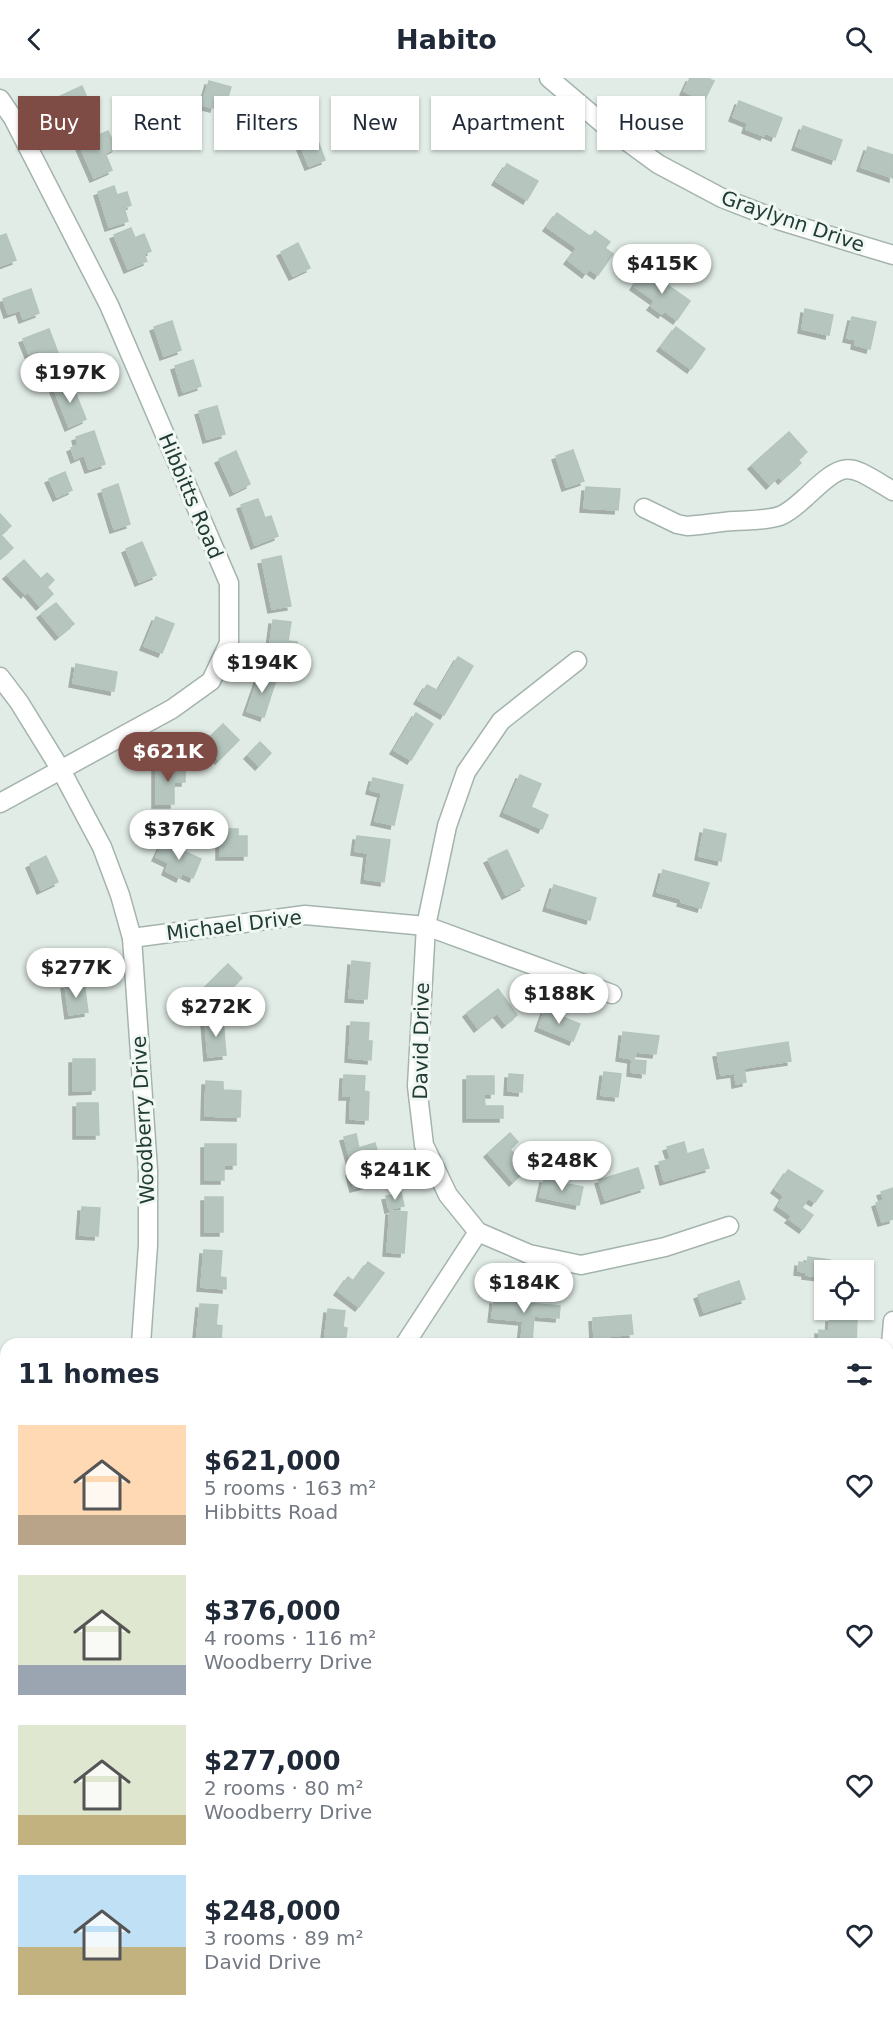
<!DOCTYPE html>
<html lang="en">
<head>
<meta charset="utf-8">
<style>
  body { margin:0; font-family:"DejaVu Sans",sans-serif; background:#f2f2f3; color:#1f2937; height:100vh; display:flex; flex-direction:column; font-size:22px; white-space:nowrap }
  * { box-sizing:border-box; margin:0 }
  p { font-size:20px; color:#747a83 }
  .icon { flex:none; width:33px; height:33px; fill:none; stroke:currentColor; stroke-width:2; stroke-linecap:round; stroke-linejoin:round }
  .map { position:relative; flex:1; overflow:hidden }
  .panel { position:absolute; left:0px; top:1260px; width:894px; height:684px; display:flex; flex-direction:column; background:#fff; border-radius:18px 18px 0 0; box-shadow:0 2px 4px #0004 }
  .panel>* { flex:none }
  .banner { position:absolute; left:18px; top:18px; width:858px; height:54px; display:flex; gap:12px }
  .buttons { position:absolute; left:814px; top:1182px; display:grid; gap:12px }
  .buttons a { display:grid; place-items:center; width:60px; height:60px; border-radius:0px; background:#fff; box-shadow:0 2px 4px #0004; font-size:30px }
  .price { position:absolute; translate:-50% -51px; padding:0 14px; border-radius:21px; background:#fff; color:#222; font-size:20px; line-height:39px; filter:drop-shadow(0 2px 3px #0008) }
  .price::after { content:''; position:absolute; left:50%; top:36px; width:18px; height:14px; margin-left:-9px; background:inherit; clip-path:polygon(0 0,100% 0,50% 100%) }
  .price.active { background:#7f4c45; color:#fff }
  ul { padding:0; list-style:none }
  li { display:flex; align-items:center; gap:18px; height:150px; padding:0 18px }
  li span { display:grid; place-items:center; flex:none; width:168px; height:120px; border-radius:0px; color:#555 }
  li>.icon { margin-inline-start:auto }
  span .icon { width:72px; height:72px; fill:#fffc; stroke-width:1 }
  li b { font-size:26px }
  h2 { display:flex; justify-content:space-between; align-items:center; height:72px; padding:0 18px; font-size:26px }
  .tag { padding:0 21px; border-radius:0px; background:#fff; box-shadow:0 2px 4px #0004; font-size:21px; line-height:54px }
  .tag.active { background:#7f4c45; color:#fff }
  header { display:flex; justify-content:space-between; align-items:center; height:78px; padding:0 18px; background:#fff; font-size:27px; font-weight:700 }
  .map>svg:first-child { display:block }
</style>
</head>
<body>
<header><svg class="icon" aria-label="back" viewBox="0 0 24 24"><path d="M15 5l-7 7 7 7"/></svg>Habito<svg class="icon" aria-label="search" viewBox="0 0 24 24"><circle cx="10" cy="10" r="6"/><path d="M15 15l6 6"/></svg></header>
<div class="map">
<svg width="893" height="1944" viewBox="0 0 893 1944">
  <defs>
    <filter id="shadow"><feDropShadow dx="-4" dy="4" stdDeviation="0" flood-color="#0004"/></filter>
  </defs>
  <rect width="100%" height="100%" fill="#e1ece6"/>
  <g fill="#b6c6bf" stroke="#b3c5bd" stroke-width="1.5" filter="url(#shadow)">
    <polygon points="690,0 707,0 714,3 704,23 684,13"/>
    <polygon points="209,3 231,9 227,22 217,19 214,30 202,27"/>
    <polygon points="82,8 96,41 70,52 56,20"/>
    <polygon points="739,23 782,40 775,59 765,55 764,58 746,51 748,45 733,39"/>
    <polygon points="803,48 842,62 835,82 796,68"/>
    <polygon points="314,52 325,82 309,88 297,59"/>
    <polygon points="108,53 116,70 105,75 112,92 94,100 79,66"/>
    <polygon points="868,69 893,77 893,100 861,89"/>
    <polygon points="507,86 538,103 527,122 496,103"/>
    <polygon points="114,108 117,117 127,114 131,127 124,130 128,143 109,149 98,114"/>
    <polygon points="557,135 591,159 595,153 610,164 605,170 613,176 598,197 589,191 586,196 568,182 577,170 547,149"/>
    <polygon points="131,150 135,160 144,156 151,173 144,176 147,183 128,191 114,157"/>
    <polygon points="6,156 16,182 0,188 0,158"/>
    <polygon points="298,165 310,190 293,198 281,174"/>
    <polygon points="645,191 690,223 677,242 664,233 662,236 651,228 655,223 634,208"/>
    <polygon points="31,211 39,235 23,241 20,232 8,236 3,221"/>
    <polygon points="805,231 833,237 829,257 802,251"/>
    <polygon points="852,239 876,244 870,271 855,267 856,262 847,260"/>
    <polygon points="172,243 181,272 164,278 154,249"/>
    <polygon points="676,249 705,271 691,291 661,269"/>
    <polygon points="49,251 63,288 47,295 38,272 29,276 23,261"/>
    <polygon points="193,282 201,308 183,314 175,288"/>
    <polygon points="71,304 86,341 69,349 54,311"/>
    <polygon points="217,328 225,356 207,361 199,333"/>
    <polygon points="94,353 105,386 89,391 84,377 75,381 71,370 78,367 76,359"/>
    <polygon points="789,354 807,374 798,382 801,385 782,402 779,398 770,407 752,387"/>
    <polygon points="573,372 584,403 566,409 556,378"/>
    <polygon points="236,373 250,406 234,414 219,381"/>
    <polygon points="65,394 72,412 57,419 49,401"/>
    <polygon points="118,406 130,446 114,451 102,412"/>
    <polygon points="586,409 620,411 618,432 584,430"/>
    <polygon points="258,421 265,440 271,438 278,458 255,467 241,427"/>
    <polygon points="0,436 11,448 1,457 13,470 0,481"/>
    <polygon points="142,464 156,497 139,504 126,471"/>
    <polygon points="281,478 291,528 272,531 262,482"/>
    <polygon points="24,482 41,501 47,495 54,502 47,509 53,516 40,528 27,513 25,516 7,497"/>
    <polygon points="56,525 74,546 59,558 41,536"/>
    <polygon points="156,539 174,546 162,575 144,568"/>
    <polygon points="273,542 291,544 288,563 297,564 294,578 272,575 273,566 270,566"/>
    <polygon points="458,579 473,588 444,637 418,622 427,607 438,613"/>
    <polygon points="76,586 117,594 114,613 73,605"/>
    <polygon points="261,593 277,599 264,639 247,633"/>
    <polygon points="416,635 433,646 411,682 394,672"/>
    <polygon points="223,646 239,662 219,682 215,678 210,684 198,671"/>
    <polygon points="260,664 271,675 259,688 248,677"/>
    <polygon points="156,689 185,689 185,704 174,704 174,726 156,726"/>
    <polygon points="520,697 541,706 531,729 548,737 542,751 504,734"/>
    <polygon points="373,700 403,707 394,747 375,743 382,715 370,712"/>
    <polygon points="228,751 238,751 238,758 247,758 247,778 220,778 220,759 228,759"/>
    <polygon points="704,751 726,756 721,783 699,778"/>
    <polygon points="357,758 390,762 384,804 365,801 368,775 355,773"/>
    <polygon points="163,764 201,781 193,800 182,795 180,800 166,793 169,785 156,779"/>
    <polygon points="507,772 524,808 506,817 488,781"/>
    <polygon points="46,778 58,804 41,812 30,786"/>
    <polygon points="663,792 709,805 701,830 681,824 682,821 657,814"/>
    <polygon points="554,807 596,820 590,842 547,829"/>
    <polygon points="352,883 370,885 367,921 349,920"/>
    <polygon points="228,886 242,900 215,927 201,913"/>
    <polygon points="84,904 88,934 69,937 65,907"/>
    <polygon points="498,911 517,937 506,946 497,935 478,950 467,935"/>
    <polygon points="545,932 580,946 573,963 539,949"/>
    <polygon points="223,941 226,977 208,979 205,943"/>
    <polygon points="351,944 369,945 368,963 372,963 371,982 349,980"/>
    <polygon points="623,954 659,958 656,976 636,974 634,982 646,983 645,996 631,994 632,981 620,979"/>
    <polygon points="788,964 791,983 744,990 746,1004 736,1006 735,995 721,997 717,975"/>
    <polygon points="73,981 95,981 95,1012 73,1013"/>
    <polygon points="604,994 621,996 618,1019 601,1017"/>
    <polygon points="509,996 523,997 522,1014 508,1013"/>
    <polygon points="344,997 365,998 364,1013 369,1014 368,1042 350,1041 351,1018 343,1018"/>
    <polygon points="467,998 494,998 494,1016 484,1016 485,1028 503,1028 503,1040 467,1040"/>
    <polygon points="206,1003 223,1004 223,1012 241,1013 240,1039 205,1038"/>
    <polygon points="77,1025 98,1025 99,1057 77,1057"/>
    <polygon points="510,1055 518,1064 510,1071 527,1091 513,1104 488,1075"/>
    <polygon points="356,1056 359,1070 375,1065 385,1102 354,1110 350,1094 362,1091 359,1082 351,1084 344,1059"/>
    <polygon points="684,1064 687,1076 703,1071 709,1090 664,1103 659,1084 671,1081 667,1069"/>
    <polygon points="205,1066 236,1066 236,1087 224,1087 224,1102 205,1102"/>
    <polygon points="638,1090 644,1110 605,1122 599,1102"/>
    <polygon points="788,1092 823,1113 815,1124 808,1120 802,1130 813,1137 803,1151 789,1141 792,1138 778,1128 784,1118 775,1111"/>
    <polygon points="544,1101 583,1109 579,1127 540,1119"/>
    <polygon points="893,1110 893,1141 882,1144 876,1125 884,1122 881,1114"/>
    <polygon points="401,1115 404,1128 389,1131 386,1118"/>
    <rect x="205" y="1119" width="18" height="35"/>
    <polygon points="82,1129 100,1130 98,1158 80,1157"/>
    <polygon points="390,1133 407,1134 404,1175 387,1174"/>
    <polygon points="204,1172 222,1173 220,1199 226,1200 226,1211 201,1209"/>
    <polygon points="808,1179 830,1182 830,1187 851,1190 851,1192 825,1192 825,1217 820,1216 822,1199 806,1197 806,1194 798,1193 799,1184 807,1185"/>
    <polygon points="368,1184 384,1195 359,1229 338,1213 348,1199 354,1203"/>
    <polygon points="739,1203 745,1221 704,1234 698,1217"/>
    <polygon points="494,1222 560,1228 559,1240 534,1238 532,1264 521,1263 523,1243 492,1240"/>
    <polygon points="200,1226 218,1227 216,1247 222,1248 221,1262 214,1261 214,1266 196,1266"/>
    <polygon points="328,1231 345,1233 343,1249 347,1250 345,1266 324,1266"/>
    <polygon points="631,1237 633,1256 594,1260 593,1240"/>
    <polygon points="830,1240 857,1241 856,1266 819,1266 819,1252 829,1253"/>
    <polygon points="891,1412 893,1412 893,1461 888,1459 888,1422"/>
    <rect x="0" y="1458" width="6" height="18"/>
    <polygon points="6,1578 6,1597 0,1598 0,1579"/>
    <polygon points="890,1735 893,1738 893,1767 888,1763 888,1737"/>
    <polygon points="1,1931 6,1931 6,1938 32,1938 32,1944 0,1943"/>
    <polygon points="477,1938 505,1938 505,1939 498,1939 498,1944 483,1944 482,1941 477,1941"/>
  </g>
  <g fill="none" stroke-linecap="round" stroke-linejoin="round">
    <g stroke="#a4b4ad" stroke-width="21">
      <g id="minor">
        <polyline points="549,0 602,45 658,86 722,120 781,143 893,177"/>
        <polyline points="0,21 13,40 109,227 229,505 229,565 211,603 172,631 0,725"/>
        <path d="M644,430L677,446L687,448C703,447 718,444 734,443C749,442 764,443 780,438C790,434 798,426 806,419C847,380 848,386 893,413"/>
        <polyline points="577,583 501,643 466,694 447,748 426,848 417,1008 424,1067 448,1117 478,1154 529,1176 581,1187 665,1169 729,1148"/>
        <polyline points="0,599 19,624 61,692 102,769 120,817 132,860 148,1092 148,1167 141,1266"/>
        <polyline points="132,860 305,837 426,848 612,916"/>
        <polyline points="405,1266 478,1154"/>
        <polyline points="888,1300 893,1243"/>
        <polyline points="888,1374 893,1375"/>
        <polyline points="0,1396 6,1394"/>
        <polyline points="888,1615 893,1620"/>
        <polyline points="0,1643 6,1643"/>
        <polyline points="565,1938 565,1944"/>
        <polyline points="92,1944 93,1938"/>
      </g>
    </g>
    <use href="#minor" stroke="#fff" stroke-width="18"/>
  </g>
  <g text-anchor="middle" stroke-width="6" stroke-linejoin="round" paint-order="stroke">
    <g font-size="20" fill="#213c34" stroke="#f1f8f4">
      <text transform="translate(793 143) rotate(19)" y="7">Graylynn Drive</text>
      <text transform="translate(191 418) rotate(67)" y="7">Hibbitts Road</text>
      <text transform="translate(234 847) rotate(-7)" y="7">Michael Drive</text>
      <text transform="translate(421 963) rotate(-89)" y="7">David Drive</text>
      <text transform="translate(143 1042) rotate(-93)" y="7">Woodberry Drive</text>
    </g>
  </g>
</svg>
<div class="buttons">
<a><svg class="icon" aria-label="locate" viewBox="0 0 24 24"><circle cx="12" cy="12" r="6"/><path d="M12 2v4M12 18v4M2 12h4M18 12h4"/></svg></a>
</div>
<b class="price" style="left:662px;top:217px">$415K</b>
<b class="price" style="left:70px;top:326px">$197K</b>
<b class="price" style="left:262px;top:616px">$194K</b>
<b class="price active" style="left:168px;top:705px">$621K</b>
<b class="price" style="left:179px;top:783px">$376K</b>
<b class="price" style="left:76px;top:921px">$277K</b>
<b class="price" style="left:559px;top:947px">$188K</b>
<b class="price" style="left:216px;top:960px">$272K</b>
<b class="price" style="left:562px;top:1114px">$248K</b>
<b class="price" style="left:395px;top:1123px">$241K</b>
<b class="price" style="left:524px;top:1236px">$184K</b>
<div class="banner">
<a class="tag active">Buy</a>
<a class="tag">Rent</a>
<a class="tag">Filters</a>
<a class="tag">New</a>
<a class="tag">Apartment</a>
<a class="tag">House</a>
</div>
<section class="panel">
<h2>11 homes<svg class="icon" aria-label="filters" viewBox="0 0 24 24"><path d="M4 7h16M4 17h16"/><circle cx="9" cy="7" r="2"/><circle cx="15" cy="17" r="2"/></svg></h2>
<ul>
<li><span style="background:linear-gradient(#ffd9b3 75%,#b9a48a 0)"><svg class="icon" aria-label="home" viewBox="0 0 24 24"><path d="M3 11l9-7 9 7M6 9v11h12V9"/></svg></span><div><b>$621,000</b><p>5 rooms · 163 m²</p><p>Hibbitts Road</p></div><svg class="icon" aria-label="heart" viewBox="0 0 24 24"><path d="M12 20l-8-8c-3-5 5-10 8-4 3-6 11-1 8 4z"/></svg></li>
<li><span style="background:linear-gradient(#dfe7d0 75%,#9aa5b1 0)"><svg class="icon" aria-label="home" viewBox="0 0 24 24"><path d="M3 11l9-7 9 7M6 9v11h12V9"/></svg></span><div><b>$376,000</b><p>4 rooms · 116 m²</p><p>Woodberry Drive</p></div><svg class="icon" aria-label="heart" viewBox="0 0 24 24"><path d="M12 20l-8-8c-3-5 5-10 8-4 3-6 11-1 8 4z"/></svg></li>
<li><span style="background:linear-gradient(#dfe7d0 75%,#c2b280 0)"><svg class="icon" aria-label="home" viewBox="0 0 24 24"><path d="M3 11l9-7 9 7M6 9v11h12V9"/></svg></span><div><b>$277,000</b><p>2 rooms · 80 m²</p><p>Woodberry Drive</p></div><svg class="icon" aria-label="heart" viewBox="0 0 24 24"><path d="M12 20l-8-8c-3-5 5-10 8-4 3-6 11-1 8 4z"/></svg></li>
<li><span style="background:linear-gradient(#bfe0f5 60%,#c2b280 0)"><svg class="icon" aria-label="home" viewBox="0 0 24 24"><path d="M3 11l9-7 9 7M6 9v11h12V9"/></svg></span><div><b>$248,000</b><p>3 rooms · 89 m²</p><p>David Drive</p></div><svg class="icon" aria-label="heart" viewBox="0 0 24 24"><path d="M12 20l-8-8c-3-5 5-10 8-4 3-6 11-1 8 4z"/></svg></li>
</ul>
</section>
</div>
</body>
</html>
